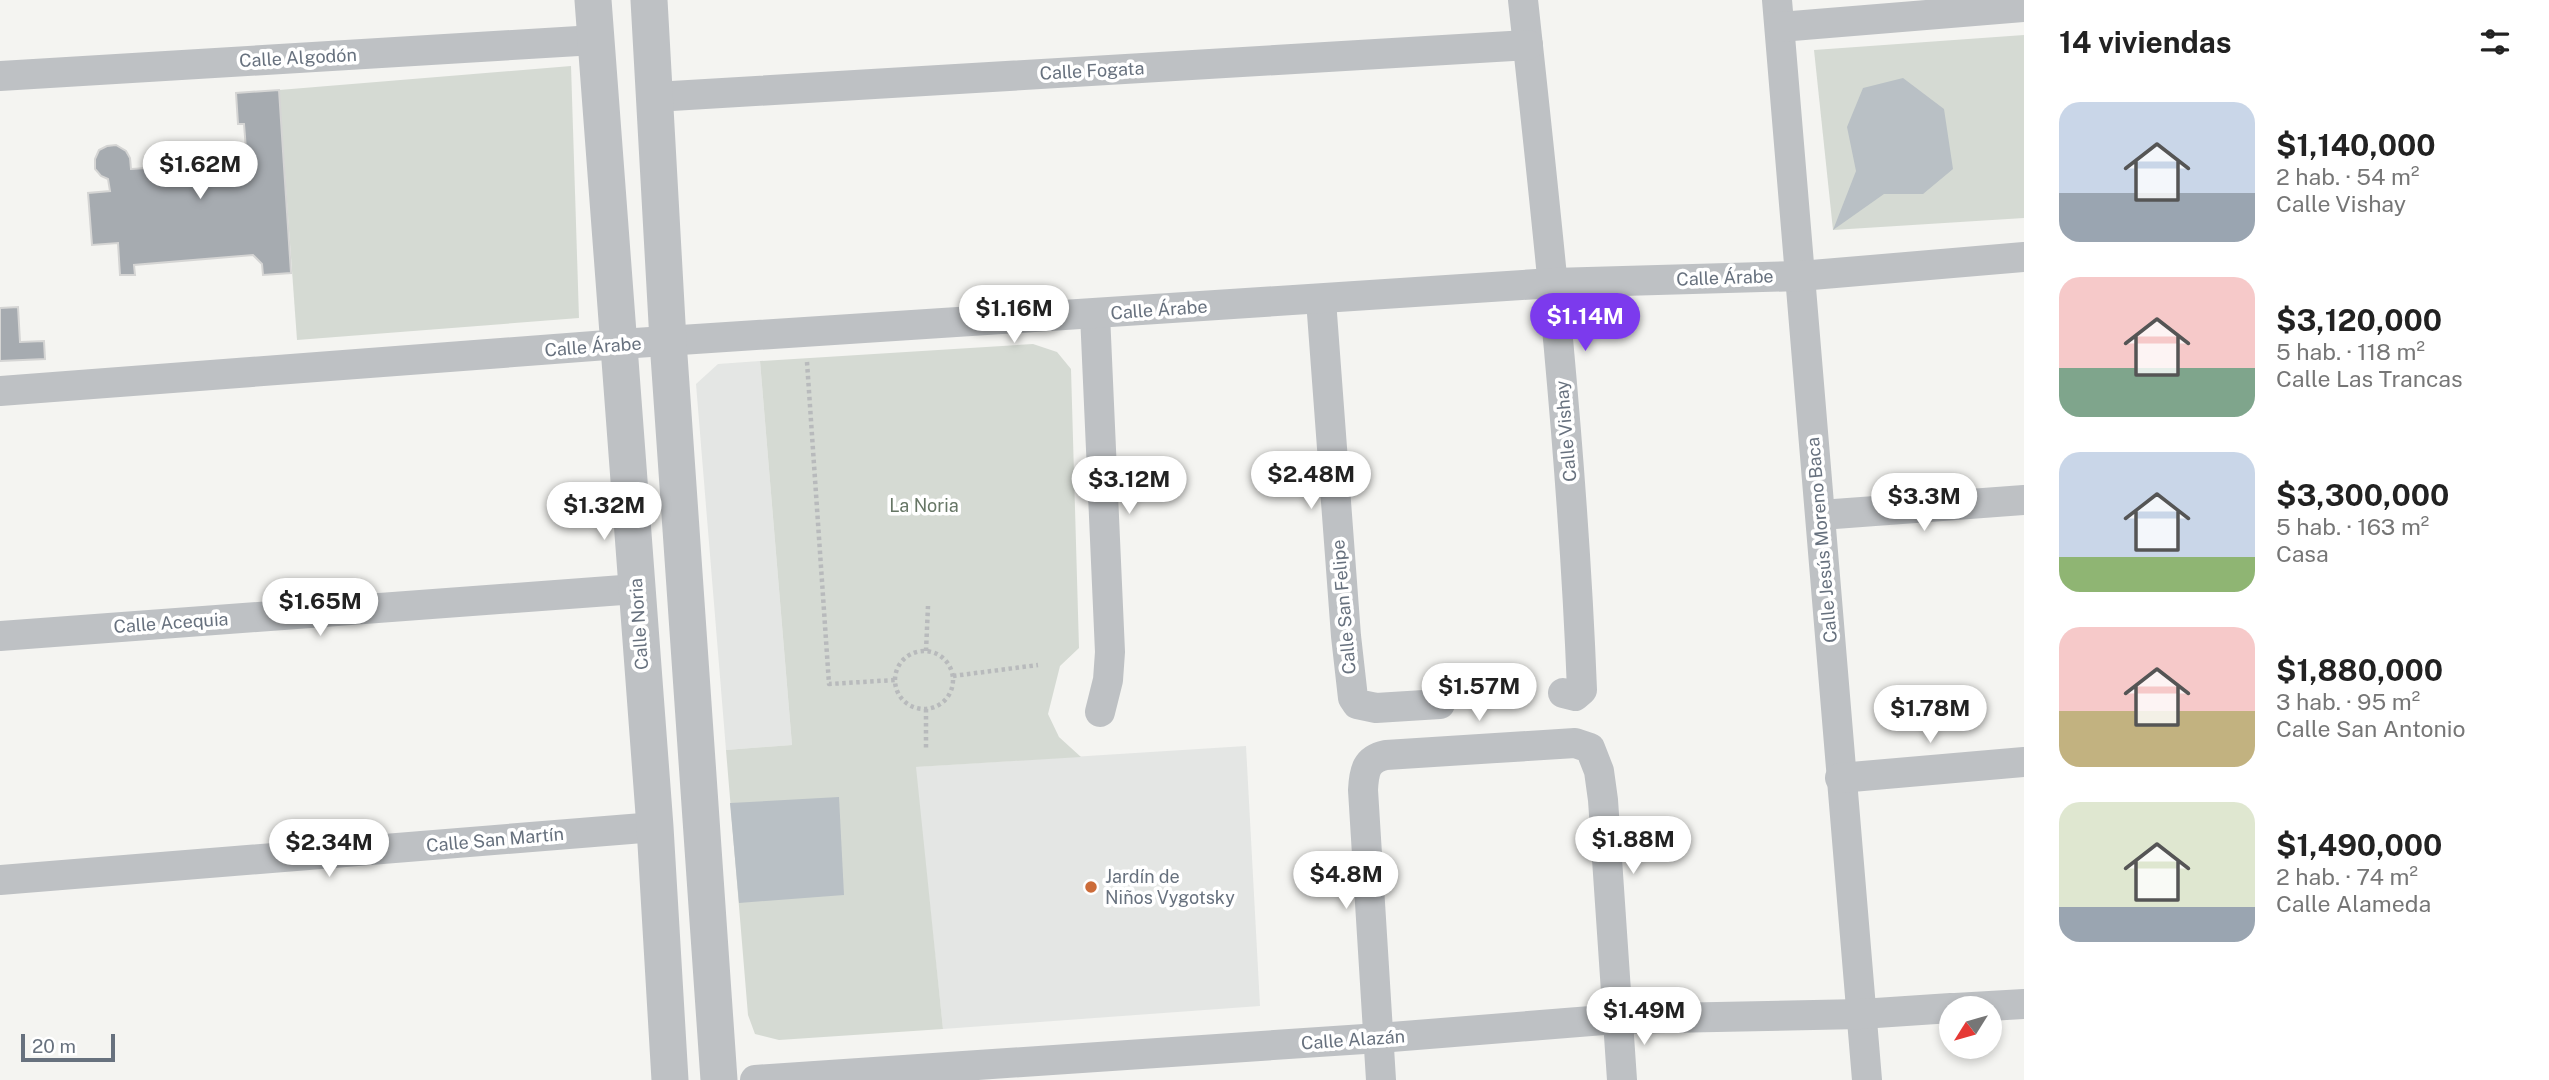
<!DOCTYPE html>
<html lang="es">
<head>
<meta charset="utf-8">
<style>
  body { margin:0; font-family:"Public Sans",sans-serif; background:#f6f6f6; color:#222; height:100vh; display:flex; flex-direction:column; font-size:26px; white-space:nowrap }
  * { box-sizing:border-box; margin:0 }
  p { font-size:23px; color:#767676 }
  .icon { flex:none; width:38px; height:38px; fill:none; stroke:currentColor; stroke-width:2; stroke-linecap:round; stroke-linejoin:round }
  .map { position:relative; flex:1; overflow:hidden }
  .side { display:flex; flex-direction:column; background:#fff; width:525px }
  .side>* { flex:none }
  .needle { width:46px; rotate:233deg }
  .controls { position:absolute; left:1939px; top:996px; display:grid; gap:14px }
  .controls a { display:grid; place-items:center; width:63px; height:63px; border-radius:50%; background:#fff; box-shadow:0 4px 10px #0003; font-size:35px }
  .scale { position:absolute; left:21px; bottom:18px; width:94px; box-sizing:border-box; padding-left:7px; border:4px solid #67717e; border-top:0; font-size:19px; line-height:24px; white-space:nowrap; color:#67717e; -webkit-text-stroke:5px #fff; paint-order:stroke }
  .price { position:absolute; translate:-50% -60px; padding:0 16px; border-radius:24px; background:#fff; color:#222; font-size:23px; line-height:46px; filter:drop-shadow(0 2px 4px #0008) }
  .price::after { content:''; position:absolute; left:50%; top:42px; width:21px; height:16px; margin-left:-10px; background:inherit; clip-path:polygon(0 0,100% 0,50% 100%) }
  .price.selected { background:#7c3aed; color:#fff }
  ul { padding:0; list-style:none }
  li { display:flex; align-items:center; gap:21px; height:175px; padding:0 35px }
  li span { display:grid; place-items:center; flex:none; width:196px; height:140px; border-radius:21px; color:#555 }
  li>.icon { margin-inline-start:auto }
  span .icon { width:84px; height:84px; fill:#fffc; stroke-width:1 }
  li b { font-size:30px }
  h2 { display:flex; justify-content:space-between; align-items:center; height:84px; padding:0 35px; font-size:30px }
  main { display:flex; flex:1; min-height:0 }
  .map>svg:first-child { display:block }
</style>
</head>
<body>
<main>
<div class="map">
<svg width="2024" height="1080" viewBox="0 0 2024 1080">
  <rect width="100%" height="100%" fill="#f4f4f1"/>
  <g fill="#e4e6e4">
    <polygon points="760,361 792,745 726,750 696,384 718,364"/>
    <polygon points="1246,746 1260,1006 943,1029 915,767"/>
  </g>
  <g fill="#d5dad3">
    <polygon points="2024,35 2024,218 1833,230 1814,50"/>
    <polygon points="571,66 579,318 297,340 279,90"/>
    <polygon points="1033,344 1057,352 1071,369 1079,648 1060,666 1048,714 1059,737 1081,757 916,767 943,1029 779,1040 755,1034 748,1015 726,750 792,745 760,361"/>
  </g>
  <g fill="#b9c0c5">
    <polygon points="1903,78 1944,109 1953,169 1923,194 1884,194 1833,230 1856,171 1847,127 1863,88"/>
    <polygon points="839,797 844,895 739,903 730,803"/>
  </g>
  <g fill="#a6abb0" stroke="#d5d5d4" stroke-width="2">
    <polygon points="279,90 291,273 263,275 262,264 253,255 134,265 135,275 120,275 118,243 92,245 88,193 110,191 108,179 101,176 95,169 95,159 99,150 107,146 116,145 126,151 130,158 131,169 247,162 244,124 238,124 236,93"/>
    <polygon points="18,307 20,342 44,341 45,359 0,361 0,308"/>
  </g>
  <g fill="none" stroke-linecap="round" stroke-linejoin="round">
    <g stroke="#b8babc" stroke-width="4.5" stroke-dasharray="3.5 3.5" stroke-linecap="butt">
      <polyline points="807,362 829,684 895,680"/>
      <circle cx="924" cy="680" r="29"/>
      <polyline points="926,651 928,606"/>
      <polyline points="953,676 1038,665"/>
      <polyline points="926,709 926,750"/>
    </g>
    <g stroke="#bec1c4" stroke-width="30">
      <path d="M1523,0C1548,230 1573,459 1582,690L1575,696L1563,693"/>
      <polyline points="1777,0 1867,1080"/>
      <polyline points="1780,27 2024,7"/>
      <polyline points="0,76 595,40"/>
      <polyline points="655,97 1528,45"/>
      <polyline points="1321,300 1346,636 1353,698 1357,704 1376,708 1440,704"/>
      <polyline points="1095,314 1110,652 1108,680 1100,712"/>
      <polyline points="0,391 620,344 1553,283 1800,276 2024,257"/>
      <polyline points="1821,515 2024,500"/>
      <polyline points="0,636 636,589"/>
      <polyline points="1840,778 2024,762"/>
      <polyline points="0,880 655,827"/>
      <polyline points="1955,1008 2024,1004"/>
      <polyline points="755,1080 1379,1038 1616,1019 1861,1014 1951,1008"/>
      <path d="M1381,1080L1363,790C1364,771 1366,759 1386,755L1575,743L1590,748L1599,771L1603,800L1622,1080"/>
    </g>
    <g stroke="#bec1c4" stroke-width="37">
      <polyline points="593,0 655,827 670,1080"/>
      <polyline points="649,0 668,341 719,1080"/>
    </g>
  </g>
  <circle fill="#cc6c39" stroke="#fff" stroke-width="2.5" cx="1091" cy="887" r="7"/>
  <g text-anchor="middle" stroke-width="7" stroke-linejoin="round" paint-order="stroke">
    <g font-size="18" fill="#67717e" stroke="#fff">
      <text transform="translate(298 58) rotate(-3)" y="6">Calle Algodón</text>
      <text transform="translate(1092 71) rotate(-3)" y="6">Calle Fogata</text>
      <text transform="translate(1725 278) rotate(-2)" y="6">Calle Árabe</text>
      <text transform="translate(1159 310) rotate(-4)" y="6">Calle Árabe</text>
      <text transform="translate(593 347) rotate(-4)" y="6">Calle Árabe</text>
      <text transform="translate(1566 431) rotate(-95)" y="6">Calle Vishay</text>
      <text transform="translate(1822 540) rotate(-95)" y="6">Calle Jesús Moreno Baca</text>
      <text transform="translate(1344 607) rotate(-95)" y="6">Calle San Felipe</text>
      <text transform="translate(171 623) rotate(-4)" y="6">Calle Acequia</text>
      <text transform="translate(639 624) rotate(-94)" y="6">Calle Noria</text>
      <text transform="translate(495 840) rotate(-5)" y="6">Calle San Martín</text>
      <text transform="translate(1353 1040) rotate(-4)" y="6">Calle Alazán</text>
    </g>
    <g font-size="18" fill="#667665" stroke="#fff">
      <text x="924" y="512">La Noria</text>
    </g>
    <g font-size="18" fill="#67717e" stroke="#fff" text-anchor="start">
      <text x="1105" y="883">Jardín de<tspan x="1105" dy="21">Niños Vygotsky</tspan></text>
    </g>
  </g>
</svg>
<div class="controls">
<a><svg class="needle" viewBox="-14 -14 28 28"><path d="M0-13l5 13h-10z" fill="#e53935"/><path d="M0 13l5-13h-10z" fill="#767676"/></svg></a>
</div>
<div class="scale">20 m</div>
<b class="price" style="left:200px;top:201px">$1.62M</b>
<b class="price" style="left:1014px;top:345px">$1.16M</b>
<b class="price selected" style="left:1585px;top:353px">$1.14M</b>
<b class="price" style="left:1311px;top:511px">$2.48M</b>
<b class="price" style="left:1129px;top:516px">$3.12M</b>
<b class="price" style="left:1924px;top:533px">$3.3M</b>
<b class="price" style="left:604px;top:542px">$1.32M</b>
<b class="price" style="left:320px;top:638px">$1.65M</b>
<b class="price" style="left:1479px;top:723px">$1.57M</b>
<b class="price" style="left:1930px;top:745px">$1.78M</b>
<b class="price" style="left:1633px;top:876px">$1.88M</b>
<b class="price" style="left:329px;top:879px">$2.34M</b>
<b class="price" style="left:1346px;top:911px">$4.8M</b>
<b class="price" style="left:1644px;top:1047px">$1.49M</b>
</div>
<section class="side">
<h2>14 viviendas<svg class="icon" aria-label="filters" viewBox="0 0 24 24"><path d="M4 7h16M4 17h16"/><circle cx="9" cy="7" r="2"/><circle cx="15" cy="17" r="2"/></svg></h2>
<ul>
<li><span style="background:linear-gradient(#c9d6e8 65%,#9aa5b1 0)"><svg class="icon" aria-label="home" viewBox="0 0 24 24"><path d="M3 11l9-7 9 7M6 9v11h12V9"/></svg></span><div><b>$1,140,000</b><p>2 hab. · 54 m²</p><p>Calle Vishay</p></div></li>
<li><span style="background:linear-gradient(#f6c9c9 65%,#7fa58c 0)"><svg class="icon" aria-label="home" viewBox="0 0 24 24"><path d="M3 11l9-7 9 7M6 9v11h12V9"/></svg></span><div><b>$3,120,000</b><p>5 hab. · 118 m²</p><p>Calle Las Trancas</p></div></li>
<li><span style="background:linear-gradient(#c9d6e8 75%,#8fb573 0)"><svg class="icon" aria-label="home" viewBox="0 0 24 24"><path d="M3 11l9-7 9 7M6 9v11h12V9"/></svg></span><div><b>$3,300,000</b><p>5 hab. · 163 m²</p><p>Casa</p></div></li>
<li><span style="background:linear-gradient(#f6c9c9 60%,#c2b280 0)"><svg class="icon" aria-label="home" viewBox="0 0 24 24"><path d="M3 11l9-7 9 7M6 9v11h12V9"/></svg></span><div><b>$1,880,000</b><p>3 hab. · 95 m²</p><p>Calle San Antonio</p></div></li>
<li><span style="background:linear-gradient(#dfe7d0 75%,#9aa5b1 0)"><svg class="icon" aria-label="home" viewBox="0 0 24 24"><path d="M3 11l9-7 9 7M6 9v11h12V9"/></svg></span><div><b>$1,490,000</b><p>2 hab. · 74 m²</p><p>Calle Alameda</p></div></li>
</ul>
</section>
</main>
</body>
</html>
